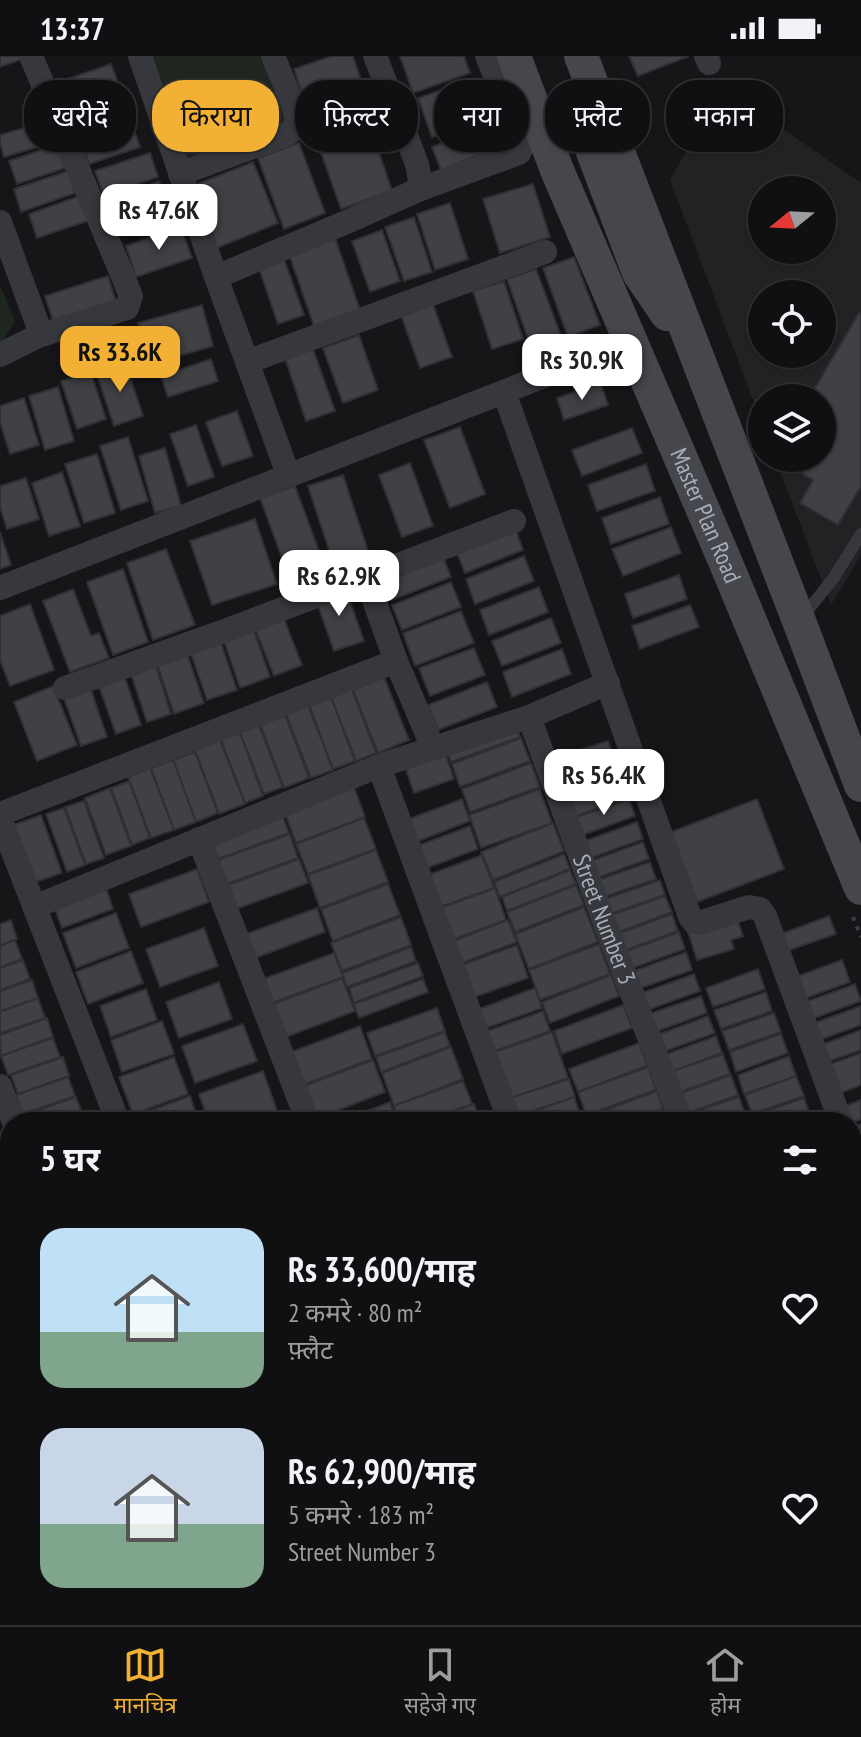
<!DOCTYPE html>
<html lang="hi">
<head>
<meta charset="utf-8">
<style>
  body { margin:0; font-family:"PT Sans Narrow","Noto Sans Devanagari",sans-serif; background:#1e1e20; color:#f1f3f6; height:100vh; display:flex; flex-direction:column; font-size:30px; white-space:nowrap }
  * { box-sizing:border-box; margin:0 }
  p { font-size:26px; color:#9c9d9f }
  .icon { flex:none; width:44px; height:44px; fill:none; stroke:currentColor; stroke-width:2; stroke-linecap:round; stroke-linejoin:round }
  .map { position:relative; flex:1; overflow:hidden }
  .drawer { position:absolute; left:0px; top:1056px; width:862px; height:514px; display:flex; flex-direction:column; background:#101012; border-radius:32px 32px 0 0; box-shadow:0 2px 6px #0004,0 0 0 2px #303032 }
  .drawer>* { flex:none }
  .hud { position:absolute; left:24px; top:24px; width:814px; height:72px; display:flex; gap:16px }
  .needle { width:52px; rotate:252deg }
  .tools { position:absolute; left:748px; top:120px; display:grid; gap:16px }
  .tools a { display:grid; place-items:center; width:88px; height:88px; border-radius:50%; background:#101012; box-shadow:0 2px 6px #0004,0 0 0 2px #303032; font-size:40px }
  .price { position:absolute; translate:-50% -68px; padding:0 18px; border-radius:16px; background:#fff; color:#222; font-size:26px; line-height:52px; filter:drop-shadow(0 2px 4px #0008) }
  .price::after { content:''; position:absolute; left:50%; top:48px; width:24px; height:18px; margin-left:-12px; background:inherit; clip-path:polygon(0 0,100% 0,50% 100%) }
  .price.selected { background:#f2b134; color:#111 }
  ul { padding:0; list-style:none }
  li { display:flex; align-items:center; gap:24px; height:200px; padding:0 40px }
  li span { display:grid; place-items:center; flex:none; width:224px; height:160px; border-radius:24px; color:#555 }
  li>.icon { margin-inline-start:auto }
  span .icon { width:96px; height:96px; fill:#fffc; stroke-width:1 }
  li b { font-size:34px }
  h2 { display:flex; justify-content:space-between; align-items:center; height:96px; padding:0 40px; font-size:34px }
  .pill { padding:0 28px; border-radius:32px; background:#101012; box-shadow:0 2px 6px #0004,0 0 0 2px #303032; font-size:28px; line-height:72px }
  .pill.selected { background:#f2b134; color:#111 }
  .status { display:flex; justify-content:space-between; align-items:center; height:56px; padding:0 40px; background:#101012; direction:ltr }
  .status svg { height:22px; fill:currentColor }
  .dock { display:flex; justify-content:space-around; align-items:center; height:112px; border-top:2px solid #303032; background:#101012; font-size:22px; color:#9c9d9f }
  .dock a { display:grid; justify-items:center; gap:4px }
  .dock .selected { color:#f2b134 }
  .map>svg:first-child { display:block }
</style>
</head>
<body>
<div class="status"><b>13:37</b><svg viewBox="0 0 49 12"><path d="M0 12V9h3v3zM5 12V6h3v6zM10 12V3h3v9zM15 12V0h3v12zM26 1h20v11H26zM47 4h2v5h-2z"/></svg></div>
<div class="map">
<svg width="861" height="1569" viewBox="0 0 861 1569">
  <rect width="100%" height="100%" fill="#161618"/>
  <path fill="#222225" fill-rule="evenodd" d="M722,30L861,127V499L831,549L775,402H822V342H762V368L670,124ZM762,134H822V194H762ZM762,238H822V298H762Z"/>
  <g fill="#1e261f">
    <polygon points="146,0 266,0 292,68 184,110"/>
    <polygon points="0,229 15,265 3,285 0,286"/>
    <polygon points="852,1443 861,1458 861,1560 859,1559 852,1569 624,1569 642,1560 852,1560"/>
  </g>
  <g fill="#404145" stroke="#303034" stroke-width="2">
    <polygon points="0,0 24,0 25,2 0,11"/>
    <polygon points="332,0 353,0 366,39 309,58 294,13"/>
    <polygon points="400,0 464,0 470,17 413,37"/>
    <polygon points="629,0 689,0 638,20"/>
    <polygon points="111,8 119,29 69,47 62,25"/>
    <polygon points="471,24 485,64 432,81 418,42"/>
    <polygon points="125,47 140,91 89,108 74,63"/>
    <polygon points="45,66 51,87 4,101 0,87 0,79"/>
    <polygon points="369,67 392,135 341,153 317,85"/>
    <polygon points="487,70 496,92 441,114 432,91"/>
    <polygon points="299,87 325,157 284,173 258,102"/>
    <polygon points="57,89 65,112 17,128 9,105"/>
    <polygon points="150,97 158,121 104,140 95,115"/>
    <polygon points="253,106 278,167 217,192 192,130"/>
    <polygon points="68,115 75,137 21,156 14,133"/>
    <polygon points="159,125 169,152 112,173 102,146"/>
    <polygon points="533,128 550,181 500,197 483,143"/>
    <polygon points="82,139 90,164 37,182 29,158"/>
    <polygon points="450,147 468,203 435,214 417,158"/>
    <polygon points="414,161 432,216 404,225 385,171"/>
    <polygon points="181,171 192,202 136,221 126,190"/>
    <polygon points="382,174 400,225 370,236 352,185"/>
    <polygon points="334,179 360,254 314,270 288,195"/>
    <polygon points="574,201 600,269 568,281 543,212"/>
    <polygon points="284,203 304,259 278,268 259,212"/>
    <polygon points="536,213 561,280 531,291 507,223"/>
    <polygon points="108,220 117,249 54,268 45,240"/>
    <polygon points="504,225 523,283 492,293 473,235"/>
    <polygon points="430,240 452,301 420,312 398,251"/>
    <polygon points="202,249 213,290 150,308 138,267"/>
    <polygon points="859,257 861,258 861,430 838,469 800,447 813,424 790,411 796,402 822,402 822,342 809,342"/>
    <polygon points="359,279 378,334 343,347 323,292"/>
    <polygon points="313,293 335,355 306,365 285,302"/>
    <polygon points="211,303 218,325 168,341 161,320"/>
    <polygon points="125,306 143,360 114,370 96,316"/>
    <polygon points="91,316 106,363 77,373 61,325"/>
    <polygon points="601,327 608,349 564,364 557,342"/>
    <polygon points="58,331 74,385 45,394 29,340"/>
    <polygon points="24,342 39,389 10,398 0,366 0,350"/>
    <polygon points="237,355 253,400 222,410 206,366"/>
    <polygon points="196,369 214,421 188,430 170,378"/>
    <polygon points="460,371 485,438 450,452 424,384"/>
    <polygon points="632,372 642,397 582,420 572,394"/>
    <polygon points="128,381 148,445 121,454 100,390"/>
    <polygon points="165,392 181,450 155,457 139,400"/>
    <polygon points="97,398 115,457 84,467 65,408"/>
    <polygon points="410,407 433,470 402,481 379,419"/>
    <polygon points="646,408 655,435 597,455 588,429"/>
    <polygon points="62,416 80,470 49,480 32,427"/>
    <polygon points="343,419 369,498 334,509 308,430"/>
    <polygon points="26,422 39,463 7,473 0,451 0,430"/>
    <polygon points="295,430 320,498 285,510 260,442"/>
    <polygon points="660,441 669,468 611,488 602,462"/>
    <polygon points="255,463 277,528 212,549 190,485"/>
    <polygon points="514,469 523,494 465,517 455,492"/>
    <polygon points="671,471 681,497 623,520 612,493"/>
    <polygon points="0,476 11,509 0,513"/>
    <polygon points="166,493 195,569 153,584 127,507"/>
    <polygon points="441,496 451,521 392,544 382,519"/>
    <polygon points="524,500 534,525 475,548 466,523"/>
    <polygon points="123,513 148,586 113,599 87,526"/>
    <polygon points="679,519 687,543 633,562 625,538"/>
    <polygon points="451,526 461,551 402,574 392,549"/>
    <polygon points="344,528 364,585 334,595 314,538"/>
    <polygon points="539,531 548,556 489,579 480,554"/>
    <polygon points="73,533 91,580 99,577 109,602 70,616 43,545"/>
    <polygon points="30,548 54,614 10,630 0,604 0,560"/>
    <polygon points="690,549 699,571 640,593 632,570"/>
    <polygon points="281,555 302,609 274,620 253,567"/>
    <polygon points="461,555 474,587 415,610 403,577"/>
    <polygon points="551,562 561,587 502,610 492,585"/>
    <polygon points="251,566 270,621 240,632 221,576"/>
    <polygon points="218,578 237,634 207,644 188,589"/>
    <polygon points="185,592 204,647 174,658 155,602"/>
    <polygon points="474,592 485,619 430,640 419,612"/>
    <polygon points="562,593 571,618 512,641 503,616"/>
    <polygon points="154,604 171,658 147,666 129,612"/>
    <polygon points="123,616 141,669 116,678 97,625"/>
    <polygon points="384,621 409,684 378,697 353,634"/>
    <polygon points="487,626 497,651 438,674 428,649"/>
    <polygon points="89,628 107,681 81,690 62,637"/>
    <polygon points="53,630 77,689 37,705 14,646"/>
    <polygon points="352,633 376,697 356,705 331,641"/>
    <polygon points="331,641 355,705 333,713 309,649"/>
    <polygon points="308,649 333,714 311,722 286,658"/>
    <polygon points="512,658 520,681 451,706 442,683"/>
    <polygon points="285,659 309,722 284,732 260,668"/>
    <polygon points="259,669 283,731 264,738 240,676"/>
    <polygon points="240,677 263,740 245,747 221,684"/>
    <polygon points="521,682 530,705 460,731 452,708"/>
    <polygon points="220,684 245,748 219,758 195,694"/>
    <polygon points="608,685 616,709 562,729 552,703"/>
    <polygon points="443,691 454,723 414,737 403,705"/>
    <polygon points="195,696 218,757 196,766 173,704"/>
    <polygon points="173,704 196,766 174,774 151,712"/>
    <polygon points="531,707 540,731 470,756 462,733"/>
    <polygon points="618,711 623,724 567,743 563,731"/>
    <polygon points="150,712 174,774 151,782 128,721"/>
    <polygon points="622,724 629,741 573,761 567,744"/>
    <polygon points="129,725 150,782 132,789 111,732"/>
    <polygon points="353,728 365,761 296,787 284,754"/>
    <polygon points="110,732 131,790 106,799 85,742"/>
    <polygon points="540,733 552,767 481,792 469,759"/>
    <polygon points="462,743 470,765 406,790 398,767"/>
    <polygon points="629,743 635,760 580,780 574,762"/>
    <polygon points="757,743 784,813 697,846 671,776"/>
    <polygon points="84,745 104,802 86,808 65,751"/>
    <polygon points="64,752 85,809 67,816 46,758"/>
    <polygon points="280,753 289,777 218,803 209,779"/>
    <polygon points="41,759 62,817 33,827 13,769"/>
    <polygon points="364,762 376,793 308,818 296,788"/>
    <polygon points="637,766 643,783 588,803 582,786"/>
    <polygon points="553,767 564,795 493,824 481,796"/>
    <polygon points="470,770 478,793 414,817 406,794"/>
    <polygon points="290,778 298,802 227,828 218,804"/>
    <polygon points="643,786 649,803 594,823 588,806"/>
    <polygon points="376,794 388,826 320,852 308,819"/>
    <polygon points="564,798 570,813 500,841 494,826"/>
    <polygon points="482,799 494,832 429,855 417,823"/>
    <polygon points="299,803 308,827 236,853 228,829"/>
    <polygon points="650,806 656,823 601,842 595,825"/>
    <polygon points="197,813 209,846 141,871 129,838"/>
    <polygon points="570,814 576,828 507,855 502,841"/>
    <polygon points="102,820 113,853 62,872 50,839"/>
    <polygon points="660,824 665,839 610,858 605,843"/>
    <polygon points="388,828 400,859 333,885 321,853"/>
    <polygon points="576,829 584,849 515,876 507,856"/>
    <polygon points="495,832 506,864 441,888 429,856"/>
    <polygon points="665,840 672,856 617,877 611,859"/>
    <polygon points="584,851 598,886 529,913 515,878"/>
    <polygon points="317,852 325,876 255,902 246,878"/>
    <polygon points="116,857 129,892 76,912 63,877"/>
    <polygon points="735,857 743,880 731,884 734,893 697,904 687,873"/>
    <polygon points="672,858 678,875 623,895 617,878"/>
    <polygon points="829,860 836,878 781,897 775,880"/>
    <polygon points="401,861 411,889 342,915 331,887"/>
    <polygon points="11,864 17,883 0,889 0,868"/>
    <polygon points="508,864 517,886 454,910 445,888"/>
    <polygon points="204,872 218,910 160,931 146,893"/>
    <polygon points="679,876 685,893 630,913 624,896"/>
    <polygon points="15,884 22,903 0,911 0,890"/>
    <polygon points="599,888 610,918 540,944 529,914"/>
    <polygon points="517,889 528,922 463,945 451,913"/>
    <polygon points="411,891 416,905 347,931 342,917"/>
    <polygon points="131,895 143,927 88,948 76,916"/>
    <polygon points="686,896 692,914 638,933 631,916"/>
    <polygon points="334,897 343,921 272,947 263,923"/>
    <polygon points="23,904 30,923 0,934 0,912"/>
    <polygon points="842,904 850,926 798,945 790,923"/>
    <polygon points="418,907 423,920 354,947 349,932"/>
    <polygon points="758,913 765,933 713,951 706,932"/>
    <polygon points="694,918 700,935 645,955 639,938"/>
    <polygon points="611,919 619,940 550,967 542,946"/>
    <polygon points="342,922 355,955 286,981 273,948"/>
    <polygon points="423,923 428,936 359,962 354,948"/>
    <polygon points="32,924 38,942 0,955 0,935"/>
    <polygon points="219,926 232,963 179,982 166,946"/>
    <polygon points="855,928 861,945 806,965 800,948"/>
    <polygon points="535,932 542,952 478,975 471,956"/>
    <polygon points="146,933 157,964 111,981 100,950"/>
    <polygon points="766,936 772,955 721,973 714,954"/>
    <polygon points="701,940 707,957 652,977 646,959"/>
    <polygon points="38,942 45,962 0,977 0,956"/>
    <polygon points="623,949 632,972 562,998 554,975"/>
    <polygon points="861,950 861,969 814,986 808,969"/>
    <polygon points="437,952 445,975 375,1000 367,977"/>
    <polygon points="543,955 550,975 487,998 479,978"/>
    <polygon points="774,957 781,976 729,994 722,975"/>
    <polygon points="708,960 715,977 660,997 654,980"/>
    <polygon points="47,962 53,981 1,1000 0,979"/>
    <polygon points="162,965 174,998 122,1016 111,984"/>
    <polygon points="243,968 257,1005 195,1027 182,990"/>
    <polygon points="360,970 372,1003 303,1029 291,996"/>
    <polygon points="861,974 861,994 821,1008 815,991"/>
    <polygon points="445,976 450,990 381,1016 376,1001"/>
    <polygon points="552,976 568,1022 505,1044 489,998"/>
    <polygon points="781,978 788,997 736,1016 730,996"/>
    <polygon points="716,980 722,997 667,1017 661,1000"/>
    <polygon points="53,982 60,1001 8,1019 1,1000"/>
    <polygon points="639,987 647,1010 578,1036 569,1013"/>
    <polygon points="451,991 463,1023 394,1050 382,1017"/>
    <polygon points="861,997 861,1029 833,1040 822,1011"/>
    <polygon points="723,998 730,1018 680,1036 673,1015"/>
    <polygon points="789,1000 796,1020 744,1038 738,1019"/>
    <polygon points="63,1001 69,1020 18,1038 11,1019"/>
    <polygon points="174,1001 188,1038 133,1058 119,1021"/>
    <polygon points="373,1004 385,1036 316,1063 304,1030"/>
    <polygon points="648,1011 656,1034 586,1059 578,1036"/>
    <polygon points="263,1015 281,1066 209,1066 199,1038"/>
    <polygon points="731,1019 738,1039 688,1057 681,1037"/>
    <polygon points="796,1020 804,1040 752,1058 745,1039"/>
    <polygon points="68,1021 75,1040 23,1058 16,1039"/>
    <polygon points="569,1023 575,1041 511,1062 505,1044"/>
    <polygon points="463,1025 472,1048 422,1066 399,1066 394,1050"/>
    <polygon points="657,1035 663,1053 627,1066 589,1066 587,1061"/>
    <polygon points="190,1040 199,1066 141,1066 138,1059"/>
    <polygon points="76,1041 83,1060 66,1066 27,1066 24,1059"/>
    <polygon points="574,1041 583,1066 516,1066 515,1062"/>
    <polygon points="739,1041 746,1061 731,1066 691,1066 688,1058"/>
    <polygon points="804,1042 811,1061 797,1066 754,1066 752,1060"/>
    <polygon points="861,1044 861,1063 852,1067 840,1052"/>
    <polygon points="390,1046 397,1066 339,1066"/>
    <polygon points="474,1048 481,1066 424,1066"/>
    <polygon points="665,1054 669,1066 632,1066"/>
    <polygon points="861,1068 861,1088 856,1089 852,1079 852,1072"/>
    <polygon points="0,1111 10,1139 10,1151 0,1154"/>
    <polygon points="10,1224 10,1258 0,1262 0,1228"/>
    <polygon points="861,1292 861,1354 852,1329 852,1295"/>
    <polygon points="10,1306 10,1349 0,1321 0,1309"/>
    <polygon points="251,1560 285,1560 288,1569 254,1569"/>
    <polygon points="475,1560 479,1560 482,1569 450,1569"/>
    <polygon points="543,1560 630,1560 605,1569 546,1569"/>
  </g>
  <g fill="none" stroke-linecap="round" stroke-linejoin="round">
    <g stroke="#3d3f44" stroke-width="4" stroke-dasharray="4 6" stroke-linecap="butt">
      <polyline points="853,861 861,881"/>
      <polyline points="859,1467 861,1466"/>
      <polyline points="637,1569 645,1564 646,1560"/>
      <polyline points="847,1569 855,1558 861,1555"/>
    </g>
    <polyline stroke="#37383d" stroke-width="12" points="803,560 833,523 861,478"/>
    <g stroke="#37383d" stroke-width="24">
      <polyline points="31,0 131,240 127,252 38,280"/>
      <polyline points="140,0 216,221"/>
      <polyline points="706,0 709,7"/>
      <path d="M180,118L285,79C289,77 293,75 295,70C300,59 278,13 273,0"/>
      <polyline points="418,134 519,97 523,89 487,0"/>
      <polyline points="0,166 40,275 38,280 0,299"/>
      <polyline points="247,306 545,196"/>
      <polyline points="504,336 690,861 694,866 699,867 749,851 760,853 765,860 841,1066"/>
      <polyline points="288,418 216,221 349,165 418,134 420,124 417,108 375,0"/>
      <polyline points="366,522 396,605 433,692"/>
      <polyline points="0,532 580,306"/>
      <polyline points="65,632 227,574 514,465"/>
      <path id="s1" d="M529,661L607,873L682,1066"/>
      <polyline points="379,710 510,1066"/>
      <polyline points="0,758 396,605"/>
      <polyline points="0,762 118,1066"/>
      <polyline points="199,783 308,1066"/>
      <polyline points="34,851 379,710 529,661 608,627"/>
      <polyline points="0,1030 14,1066"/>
      <polyline points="852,1096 861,1121"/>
      <polyline points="0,1190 10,1186"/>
      <polyline points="852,1288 861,1284"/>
      <polyline points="0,1400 10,1426"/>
      <polyline points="852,1415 861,1439"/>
      <polyline points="0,1546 10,1543"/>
      <polyline points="61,1560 64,1569"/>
      <polyline points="202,1560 206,1569"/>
      <polyline points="307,1560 310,1569"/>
      <polyline points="499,1560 502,1569"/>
      <polyline points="148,1569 173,1560"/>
    </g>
    <g stroke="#45474d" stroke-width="34">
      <path id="s2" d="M514,0L557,114L725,505L861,832"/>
      <polyline points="581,0 799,565 861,729"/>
      <polyline points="593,96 639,217 667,258"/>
    </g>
  </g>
  <g text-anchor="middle" stroke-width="6" stroke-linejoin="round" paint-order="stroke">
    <g font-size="24" fill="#a8adb8" stroke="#111113">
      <text dy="8" stroke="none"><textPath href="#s2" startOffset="498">Master Plan Road</textPath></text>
      <text dy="8" stroke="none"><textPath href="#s1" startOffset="216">Street Number 3</textPath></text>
    </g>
  </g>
</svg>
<div class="tools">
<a><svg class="needle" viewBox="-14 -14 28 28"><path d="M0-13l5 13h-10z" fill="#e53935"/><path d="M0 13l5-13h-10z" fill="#9c9d9f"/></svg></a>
<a><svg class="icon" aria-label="locate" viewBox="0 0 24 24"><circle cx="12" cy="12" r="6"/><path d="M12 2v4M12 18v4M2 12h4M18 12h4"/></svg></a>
<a><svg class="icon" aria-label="layers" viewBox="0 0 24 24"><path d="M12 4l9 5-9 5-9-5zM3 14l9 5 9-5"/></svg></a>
</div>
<b class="price" style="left:159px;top:196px">Rs 47.6K</b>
<b class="price selected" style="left:120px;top:338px">Rs 33.6K</b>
<b class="price" style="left:582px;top:346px">Rs 30.9K</b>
<b class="price" style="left:339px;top:562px">Rs 62.9K</b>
<b class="price" style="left:604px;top:761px">Rs 56.4K</b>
<div class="hud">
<a class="pill">खरीदें</a>
<a class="pill selected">किराया</a>
<a class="pill">फ़िल्टर</a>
<a class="pill">नया</a>
<a class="pill">फ़्लैट</a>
<a class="pill">मकान</a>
</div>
<section class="drawer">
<h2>5 घर<svg class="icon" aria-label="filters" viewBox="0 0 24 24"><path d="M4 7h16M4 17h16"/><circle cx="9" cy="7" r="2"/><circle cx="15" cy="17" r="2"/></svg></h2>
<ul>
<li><span style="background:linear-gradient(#bfe0f5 65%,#7fa58c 0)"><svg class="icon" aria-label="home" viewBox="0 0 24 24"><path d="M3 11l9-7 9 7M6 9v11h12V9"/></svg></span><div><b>Rs 33,600/माह</b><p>2 कमरे · 80 m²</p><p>फ़्लैट</p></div><svg class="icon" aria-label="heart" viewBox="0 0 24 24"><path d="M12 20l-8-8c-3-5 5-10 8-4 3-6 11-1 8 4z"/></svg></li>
<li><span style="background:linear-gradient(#c9d6e8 60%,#7fa58c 0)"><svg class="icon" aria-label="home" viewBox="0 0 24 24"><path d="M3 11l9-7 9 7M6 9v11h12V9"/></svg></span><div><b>Rs 62,900/माह</b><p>5 कमरे · 183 m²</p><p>Street Number 3</p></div><svg class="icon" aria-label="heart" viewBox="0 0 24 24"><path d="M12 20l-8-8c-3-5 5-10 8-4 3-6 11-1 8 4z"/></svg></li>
</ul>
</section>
</div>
<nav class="dock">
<a class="selected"><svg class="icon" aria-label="map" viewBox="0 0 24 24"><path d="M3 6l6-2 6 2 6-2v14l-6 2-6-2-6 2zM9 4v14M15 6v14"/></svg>मानचित्र</a>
<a><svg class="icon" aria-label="saved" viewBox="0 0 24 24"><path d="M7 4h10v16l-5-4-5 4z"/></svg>सहेजे गए</a>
<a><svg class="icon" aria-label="home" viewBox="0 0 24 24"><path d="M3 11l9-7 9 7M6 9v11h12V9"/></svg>होम</a>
</nav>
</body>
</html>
